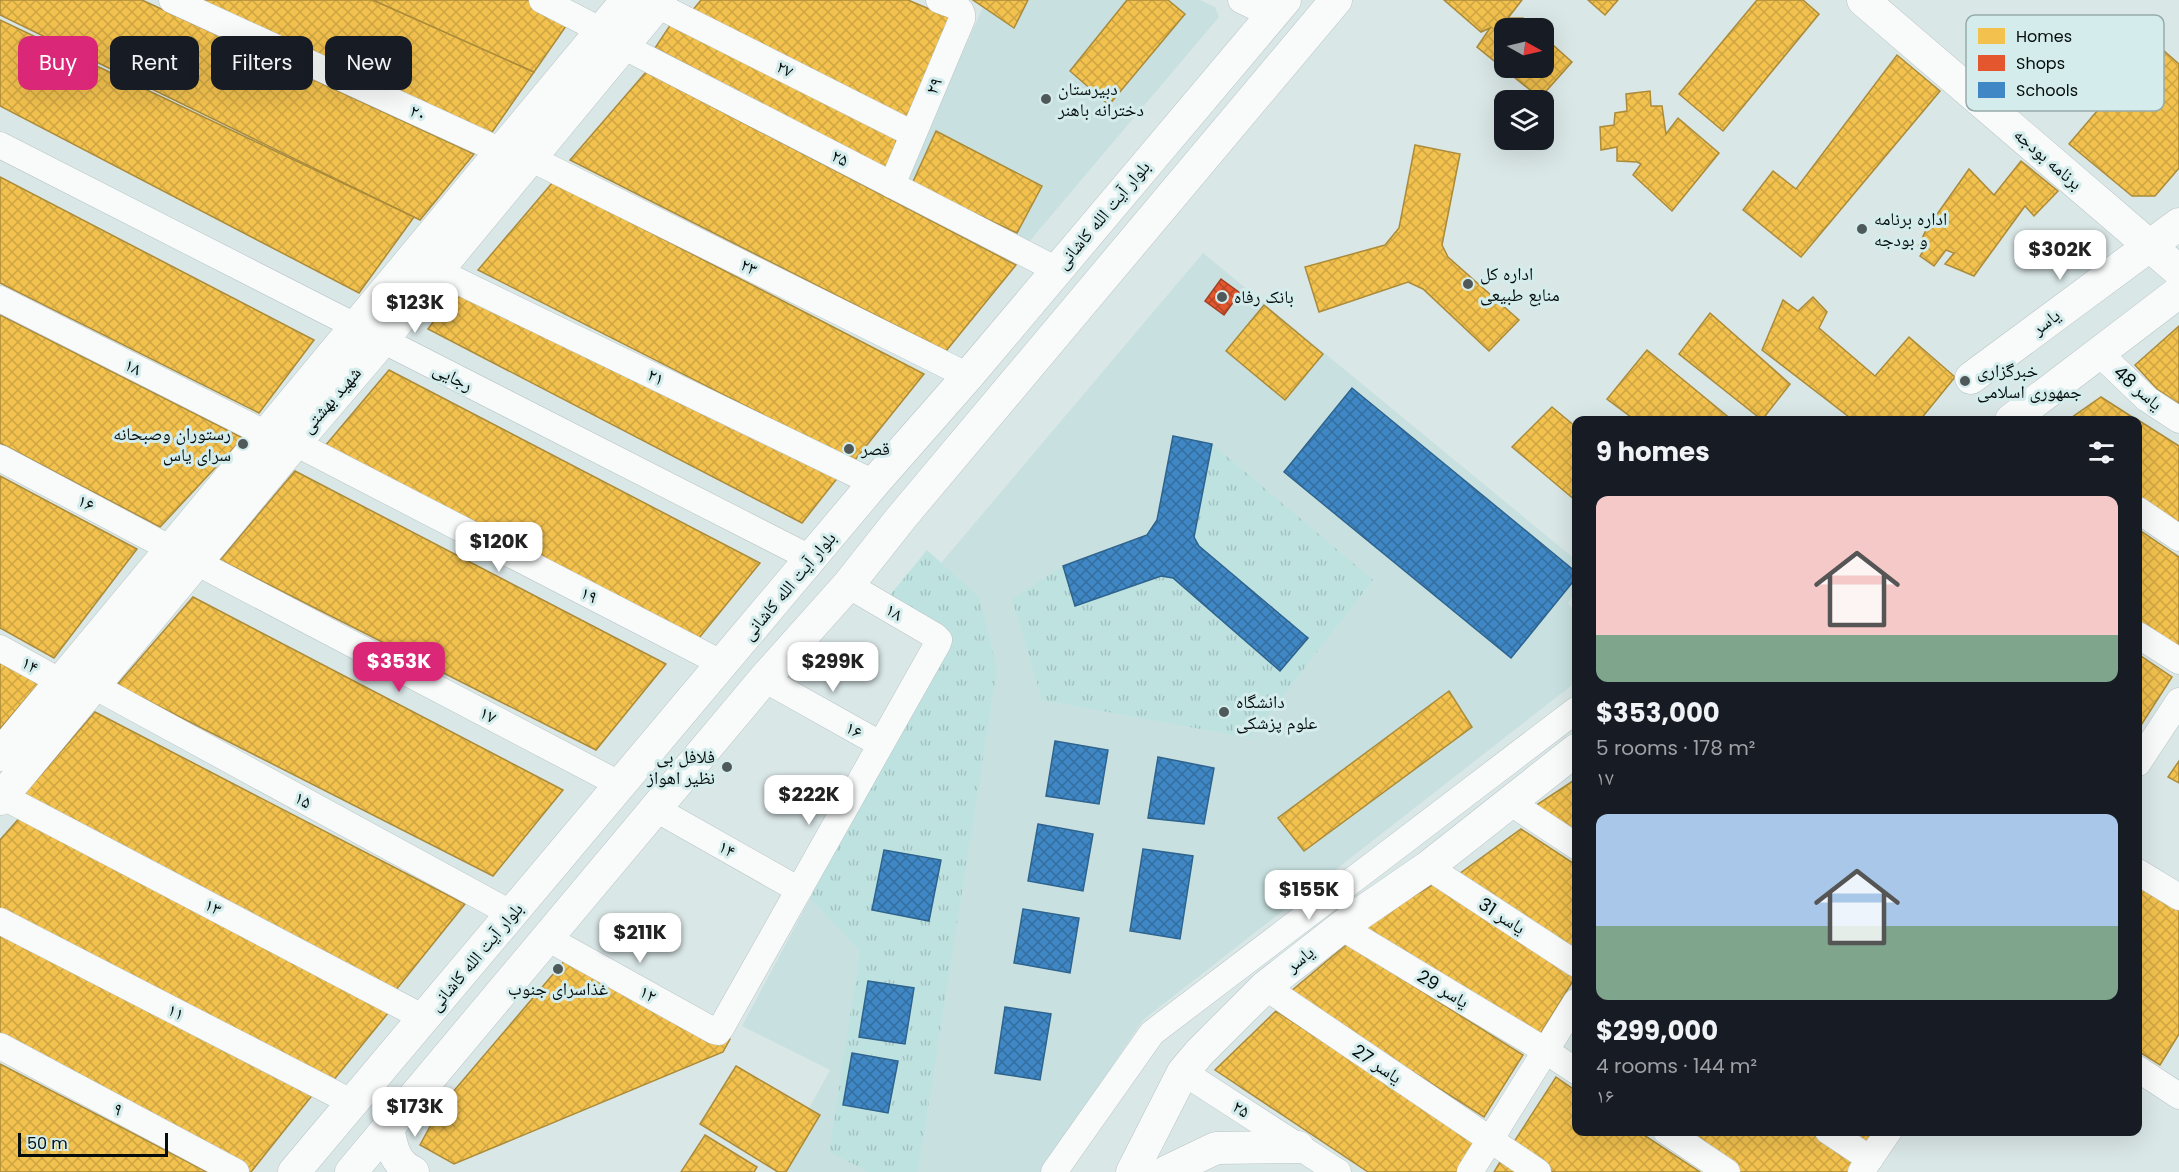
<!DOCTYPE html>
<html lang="en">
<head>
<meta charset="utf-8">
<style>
  body { margin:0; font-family:Poppins,"Noto Naskh Arabic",sans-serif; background:#20242c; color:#f1f3f6; height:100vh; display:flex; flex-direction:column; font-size:22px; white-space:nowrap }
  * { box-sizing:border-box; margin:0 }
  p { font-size:20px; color:#9ea1a6 }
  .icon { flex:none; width:33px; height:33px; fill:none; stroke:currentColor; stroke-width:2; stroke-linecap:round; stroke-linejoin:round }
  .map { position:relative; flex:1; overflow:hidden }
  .panel { position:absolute; left:1572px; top:416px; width:570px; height:720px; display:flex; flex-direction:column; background:#171b24; border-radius:12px; box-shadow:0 6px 24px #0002 }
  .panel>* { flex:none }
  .banner { position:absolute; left:18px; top:36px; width:570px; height:54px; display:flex; gap:12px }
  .needle { width:39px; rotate:98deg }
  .controls { position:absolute; left:1494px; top:18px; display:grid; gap:12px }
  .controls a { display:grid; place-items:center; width:60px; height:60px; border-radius:12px; background:#171b24; box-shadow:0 6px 24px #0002; font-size:30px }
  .scale { position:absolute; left:18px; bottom:15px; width:150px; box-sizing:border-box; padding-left:6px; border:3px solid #050d0d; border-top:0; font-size:16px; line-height:21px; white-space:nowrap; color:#050d0d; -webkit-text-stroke:4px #d4edec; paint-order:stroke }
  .price { position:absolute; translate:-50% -51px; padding:0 14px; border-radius:12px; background:#fff; color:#222; font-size:20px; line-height:39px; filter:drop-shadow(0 2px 3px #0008) }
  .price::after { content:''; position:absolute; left:50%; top:36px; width:18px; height:14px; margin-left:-9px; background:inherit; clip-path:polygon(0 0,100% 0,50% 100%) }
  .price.current { background:#db2777; color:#fff }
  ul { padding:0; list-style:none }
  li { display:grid; align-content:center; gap:12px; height:318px; padding:0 24px }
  li span { display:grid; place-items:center; height:186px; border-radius:12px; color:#555 }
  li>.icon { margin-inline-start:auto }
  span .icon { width:108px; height:108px; fill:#fffc; stroke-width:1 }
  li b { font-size:26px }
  h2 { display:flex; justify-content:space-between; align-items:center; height:72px; padding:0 24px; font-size:26px }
  .pill { padding:0 21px; border-radius:12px; background:#171b24; box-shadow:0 6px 24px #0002; font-size:21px; line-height:54px }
  .pill.current { background:#db2777; color:#fff }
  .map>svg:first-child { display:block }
</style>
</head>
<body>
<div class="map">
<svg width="2179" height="1172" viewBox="0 0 2179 1172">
  <defs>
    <pattern id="grass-tufts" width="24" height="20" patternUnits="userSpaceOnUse" patternTransform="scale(1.5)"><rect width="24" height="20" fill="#bee2e0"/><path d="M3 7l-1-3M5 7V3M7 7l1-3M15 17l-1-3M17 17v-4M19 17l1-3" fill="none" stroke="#a2c1bf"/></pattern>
    <pattern id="homes-cross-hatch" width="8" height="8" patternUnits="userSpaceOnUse" patternTransform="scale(1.5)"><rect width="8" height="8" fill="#f2c14e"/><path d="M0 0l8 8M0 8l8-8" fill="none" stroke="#cea543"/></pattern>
    <pattern id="shops-cross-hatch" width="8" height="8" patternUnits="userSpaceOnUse" patternTransform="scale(1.5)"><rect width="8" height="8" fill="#e4572e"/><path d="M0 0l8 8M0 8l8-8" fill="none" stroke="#b74626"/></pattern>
    <pattern id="schools-cross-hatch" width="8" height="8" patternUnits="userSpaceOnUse" patternTransform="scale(1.5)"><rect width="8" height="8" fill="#3f88c5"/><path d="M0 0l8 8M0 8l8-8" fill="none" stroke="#336e9e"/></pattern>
  </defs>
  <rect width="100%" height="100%" fill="#dae7e7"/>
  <g fill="#c8e1e0" fill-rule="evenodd">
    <polygon points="970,0 1200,0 1215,7 1219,17 1028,243 905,181 983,7"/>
    <path d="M1203,253L1576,560V572L1352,389L1284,472L1511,658L1576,578V591L1568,603L1576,614V682L1143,1020L1041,1172H774L830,1070L742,1026L950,636L903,608ZM1173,437L1212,444L1194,537L1308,637L1281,670L1173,578L1161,576L1075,606L1064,566L1147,534L1157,520ZM1055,741L1107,750L1099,804L1047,796ZM1158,757L1214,768L1204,824L1149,817ZM1038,824L1093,834L1083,891L1029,881ZM1143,849L1192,856L1130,931ZM1023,909L1079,919L1070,972ZM1050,1015L1040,1079L995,1073Z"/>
  </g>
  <g fill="url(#grass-tufts)">
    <polygon points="1212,444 1373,580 1250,738 1042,700 1012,599 1063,566 1075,606 1161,576 1173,578 1280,670 1308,638 1199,546 1194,537"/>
    <polygon points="927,550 979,597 997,669 918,1172 869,1172 829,1152 860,951 810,898 950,636 886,600"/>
  </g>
  <g fill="url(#homes-cross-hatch)" stroke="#ab8b3a" stroke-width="1.5">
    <polygon points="0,0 142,0 474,154 420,220 0,15"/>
    <polygon points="199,0 373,0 534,72 490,135"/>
    <polygon points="373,0 540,0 573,16 534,72"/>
    <polygon points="701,0 908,0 953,19 909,121 692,11"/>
    <polygon points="973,0 1028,0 1014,28"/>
    <polygon points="1127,0 1168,0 1185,14 1109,105 1070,71"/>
    <polygon points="1444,0 1522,0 1508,18 1523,18 1535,28 1504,28 1504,68 1544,68 1544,37 1572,62 1540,98 1477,47 1490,28 1481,32"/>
    <polygon points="1588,0 1618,0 1605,15"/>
    <polygon points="1757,0 1803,0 1819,14 1723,131 1679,94"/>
    <polygon points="0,20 414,217 359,293 0,106"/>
    <polygon points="673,21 898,135 887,170 655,48"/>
    <polygon points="2155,43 2179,64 2179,168 2155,196 2132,196 2069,144"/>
    <polygon points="1897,55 1940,91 1801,257 1743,210 1773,171 1796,189"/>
    <polygon points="646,72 1016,265 946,351 570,160"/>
    <polygon points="1650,91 1651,106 1662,106 1666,134 1678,118 1719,153 1672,211 1633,175 1641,164 1637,162 1617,161 1617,147 1601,150 1600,127 1614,125 1615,113 1627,111 1626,94"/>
    <polygon points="936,131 1042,186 1017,233 912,184"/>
    <polygon points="1415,145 1460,154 1442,245 1448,257 1519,320 1489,351 1423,289 1408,282 1319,312 1305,267 1385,245 1399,228"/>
    <polygon points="2021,161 2058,191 2034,216 2025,206 1974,276 1945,264 1954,253 1946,250 1934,266 1920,256 1924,250 1918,247 1926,230 1969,169 1994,195"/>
    <polygon points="0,177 314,340 259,413 0,283"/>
    <polygon points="553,182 924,374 854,461 478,270"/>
    <polygon points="457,289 839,476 802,523 428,329"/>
    <polygon points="1813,297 1827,312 1819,328 1875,376 1909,337 1955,377 1920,420 1853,420 1762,350 1783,300 1798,311"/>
    <polygon points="1264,305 1323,354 1285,400 1226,351"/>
    <polygon points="1710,313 1790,384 1762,420 1679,354"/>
    <polygon points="0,315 243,438 160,527 0,443"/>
    <polygon points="2179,326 2179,404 2157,389 2135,365"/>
    <polygon points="1647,350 1732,420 1635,420 1607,399"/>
    <polygon points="389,370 760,563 690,649 314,459"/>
    <polygon points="2101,397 2137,420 2068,420"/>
    <polygon points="1552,407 1576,427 1576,501 1512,447"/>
    <polygon points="2138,420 2179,446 2179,531 2138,502"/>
    <polygon points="295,471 666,664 596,750 220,560"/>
    <polygon points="0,476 137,549 54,658 0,628"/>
    <polygon points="2138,529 2179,557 2179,652 2138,625"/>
    <polygon points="193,597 563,790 493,876 117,685"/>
    <polygon points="2138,654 2172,677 2138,730"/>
    <polygon points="0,658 41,681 0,729"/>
    <polygon points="1449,691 1472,727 1304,851 1278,818"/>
    <polygon points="95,712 465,904 395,991 19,800"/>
    <polygon points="2179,761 2179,783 2168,777"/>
    <polygon points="1576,779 1576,832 1535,806"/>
    <polygon points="23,814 393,1007 323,1093 0,929 0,840"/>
    <polygon points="1521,829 1576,865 1576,951 1459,874"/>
    <polygon points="2138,880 2179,906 2179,1034 2160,1065 2138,1051"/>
    <polygon points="1436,883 1576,976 1539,1036 1361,926"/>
    <polygon points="0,923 318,1088 251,1172 243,1172 0,1049"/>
    <polygon points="1347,944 1523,1055 1484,1117 1289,993"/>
    <polygon points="566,959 636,996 730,1039 723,1052 454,1164 420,1145 441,1106"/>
    <polygon points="1276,1011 1477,1141 1458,1172 1368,1172 1215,1070"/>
    <polygon points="0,1064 207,1172 0,1172"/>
    <polygon points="736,1066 820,1115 786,1172 778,1172 700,1124"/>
    <polygon points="1556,1077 1576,1091 1576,1131 1638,1131 1700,1172 1553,1172 1512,1145"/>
    <polygon points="1670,1131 1818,1131 1860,1158 1851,1172 1733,1172"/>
    <polygon points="1837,1131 1877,1131 1865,1150"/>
    <polygon points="705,1135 757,1167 754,1172 681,1172"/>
    <polygon points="1500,1162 1517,1172 1494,1172"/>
  </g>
  <polygon fill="url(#shops-cross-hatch)" stroke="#a14124" stroke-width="1.5" points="1221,279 1240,293 1224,315 1205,301"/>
  <g fill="url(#schools-cross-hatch)" stroke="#2e638e" stroke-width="1.5">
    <polygon points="1352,388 1576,572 1576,578 1511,658 1284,472"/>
    <polygon points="1173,436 1212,444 1194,537 1199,546 1308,638 1280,671 1173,578 1161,576 1075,606 1063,566 1147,535 1157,520"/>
    <polygon points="1055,741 1108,750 1099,804 1046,796"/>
    <polygon points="1158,757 1214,768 1204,824 1148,818"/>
    <polygon points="1038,824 1093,834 1083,891 1028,881"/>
    <polygon points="1143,849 1193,856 1180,939 1130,931"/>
    <polygon points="884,850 941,860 929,921 872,910"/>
    <polygon points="1023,909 1079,918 1070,973 1014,963"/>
    <polygon points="868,981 914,988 905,1044 859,1037"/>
    <polygon points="1005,1007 1051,1014 1040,1080 995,1073"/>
    <polygon points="852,1053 898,1061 888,1113 843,1105"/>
  </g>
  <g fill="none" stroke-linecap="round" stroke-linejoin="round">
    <g stroke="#bac4c4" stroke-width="27">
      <g id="minor">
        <polyline points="172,0 501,151"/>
        <polyline points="542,0 602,31"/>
        <polyline points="1241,0 1272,15"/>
        <polyline points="657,5 913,134"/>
        <polyline points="623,46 1057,270"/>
        <polyline points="0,145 812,559"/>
        <polyline points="530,158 968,376"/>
        <path d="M892,185L962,19C964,6 949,4 939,0"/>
        <polyline points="437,271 874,483"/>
        <polyline points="0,299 266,434"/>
        <polyline points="2099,353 2147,399 2179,420"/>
        <polyline points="295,443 723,664"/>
        <polyline points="0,458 171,549"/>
        <polyline points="2138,510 2179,538"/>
        <polyline points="196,562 621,785"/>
        <polyline points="2138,635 2179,661"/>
        <polyline points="0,648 61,682"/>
        <polyline points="764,679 880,744"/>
        <polyline points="94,686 512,914"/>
        <polyline points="2138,763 2179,701"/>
        <polyline points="2,796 424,1018"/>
        <polyline points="1508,801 1576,846"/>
        <polyline points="656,809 799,890"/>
        <polyline points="1428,867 1576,964"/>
        <polyline points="2138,872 2179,897"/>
        <polyline points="0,921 353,1103"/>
        <polyline points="1341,927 1546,1051 1576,1071"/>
        <polyline points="547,938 714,1031 718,1032 721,1028 938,643 939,640 935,636 848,585"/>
        <polyline points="1265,987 1538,1172"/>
        <polyline points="0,1046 236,1172"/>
        <polyline points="2138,1069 2179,1096"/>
        <polyline points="1183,1072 1338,1172"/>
        <polyline points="1666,1131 1727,1172"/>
        <polyline points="1828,1131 1870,1159"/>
        <polyline points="1054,1172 1152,1033 1576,710"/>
        <polyline points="1470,1172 1576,1002"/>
        <polyline points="1861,1172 1889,1131"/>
      </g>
    </g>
    <g stroke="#bac4c4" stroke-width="33">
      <g id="major">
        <polyline points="1863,0 2179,271"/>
        <polyline points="1971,378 2179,224"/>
        <polyline points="2011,420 2179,292"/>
        <polyline points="0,755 627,0"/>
        <polyline points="0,799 295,443 382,341 437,271 661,0"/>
        <path d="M388,1128C392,1147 394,1163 413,1172"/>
        <polyline points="294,1172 874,483 968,376 1285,0"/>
        <polyline points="351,1172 764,679 848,585 901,518 1336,0"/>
        <polyline points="1132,1172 1183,1072 1200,1052 1265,987 1348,922 1428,867 1576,750"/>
        <polyline points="1166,1172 1216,1148 1298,1147"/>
      </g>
    </g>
    <use href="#minor" stroke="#f9fbfb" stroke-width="26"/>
    <use href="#major" stroke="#f9fbfb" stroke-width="32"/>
  </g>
  <g fill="#505959" stroke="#d4edec" stroke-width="2">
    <circle cx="1046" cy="99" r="6"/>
    <circle cx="1862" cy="229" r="6"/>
    <circle cx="1468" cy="284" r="6"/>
    <circle cx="1222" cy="297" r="6"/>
    <circle cx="1965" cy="381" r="6"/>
    <circle cx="243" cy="444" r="6"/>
    <circle cx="849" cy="449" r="6"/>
    <circle cx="1224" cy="712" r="6"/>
    <circle cx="727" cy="767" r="6"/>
    <circle cx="558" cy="969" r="6"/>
  </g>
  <g text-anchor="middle" stroke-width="6" stroke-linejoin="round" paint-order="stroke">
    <g font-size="18" fill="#050d0d" stroke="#d4edec">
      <text transform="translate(785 69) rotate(27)" y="6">۲۷</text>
      <text transform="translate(934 86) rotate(-67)" y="6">۲۹</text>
      <text transform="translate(418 113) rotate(25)" y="6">۲۰</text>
      <text transform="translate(840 158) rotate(27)" y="6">۲۵</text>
      <text transform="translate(2048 159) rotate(41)" y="6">برنامه بودجه</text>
      <text transform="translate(1103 215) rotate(-50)" y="6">بلوار آیت الله کاشانی</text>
      <text transform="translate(749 267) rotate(27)" y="6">۲۳</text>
      <text transform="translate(2046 322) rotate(-37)" y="6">یاسر</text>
      <text transform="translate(133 367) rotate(27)" y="6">۱۸</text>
      <text transform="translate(453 377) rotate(27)" y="6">رجایی</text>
      <text transform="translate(656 377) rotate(26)" y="6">۲۱</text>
      <text transform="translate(2138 388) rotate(41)" y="6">یاسر 48</text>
      <text transform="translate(331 400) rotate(-49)" y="6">شهید بهشتی</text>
      <text transform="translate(86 503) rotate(28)" y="6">۱۶</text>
      <text transform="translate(789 586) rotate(-50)" y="6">بلوار آیت الله کاشانی</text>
      <text transform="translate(589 595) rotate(27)" y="6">۱۹</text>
      <text transform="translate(894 612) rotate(31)" y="6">۱۸</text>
      <text transform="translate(30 665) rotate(29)" y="6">۱۴</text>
      <text transform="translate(488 715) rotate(28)" y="6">۱۷</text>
      <text transform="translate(854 730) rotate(29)" y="6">۱۶</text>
      <text transform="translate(303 800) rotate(29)" y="6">۱۵</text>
      <text transform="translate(727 849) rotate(29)" y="6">۱۴</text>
      <text transform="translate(213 907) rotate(28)" y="6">۱۳</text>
      <text transform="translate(1502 916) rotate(33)" y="6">یاسر 31</text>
      <text transform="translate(476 957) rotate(-50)" y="6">بلوار آیت الله کاشانی</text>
      <text transform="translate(1300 959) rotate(-38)" y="6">یاسر</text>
      <text transform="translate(1443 989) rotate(31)" y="6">یاسر 29</text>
      <text transform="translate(648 994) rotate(29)" y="6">۱۲</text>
      <text transform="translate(176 1012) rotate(27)" y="6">۱۱</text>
      <text transform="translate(1377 1064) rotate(34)" y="6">یاسر 27</text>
      <text transform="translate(118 1109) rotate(28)" y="6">۹</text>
      <text transform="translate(1241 1109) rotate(33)" y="6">۲۵</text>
    </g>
    <g font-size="18" fill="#050d0d" stroke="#d4edec" text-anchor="start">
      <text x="1058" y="95">دبیرستان<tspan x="1058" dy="21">دخترانه باهنر</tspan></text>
      <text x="1874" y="225">اداره برنامه<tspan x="1874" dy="21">و بودجه</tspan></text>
      <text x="1480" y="280">اداره کل<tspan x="1480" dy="21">منابع طبیعی</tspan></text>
      <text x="1234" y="303">بانک رفاه</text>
      <text x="1977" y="377">خبرگزاری<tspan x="1977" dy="21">جمهوری اسلامی</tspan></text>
      <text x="231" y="440" text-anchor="end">رستوران وصبحانه<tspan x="231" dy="21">سرای یاس</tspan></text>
      <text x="861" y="455">قصر</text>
      <text x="1236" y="708">دانشگاه<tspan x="1236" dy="21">علوم پزشکی</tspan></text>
      <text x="715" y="763" text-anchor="end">فلافل بی<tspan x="715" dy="21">نظیر اهواز</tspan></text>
      <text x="558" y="995" text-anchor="middle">غذاسرای جنوب</text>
    </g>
  </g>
  <rect x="1966" y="15" width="198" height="96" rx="9" fill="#d4edec" stroke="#96aaa9" stroke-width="1.5"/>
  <rect x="1978" y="28" width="27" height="16" fill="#f2c14e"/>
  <rect x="1978" y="55" width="27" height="16" fill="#e4572e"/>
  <rect x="1978" y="82" width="27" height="16" fill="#3f88c5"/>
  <g font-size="16" fill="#050d0d">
    <text x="2016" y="42">Homes</text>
    <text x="2016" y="69">Shops</text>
    <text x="2016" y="96">Schools</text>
  </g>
</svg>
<div class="controls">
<a><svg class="needle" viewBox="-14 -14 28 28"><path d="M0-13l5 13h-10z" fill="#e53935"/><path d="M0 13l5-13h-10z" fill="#9ea1a6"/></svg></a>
<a><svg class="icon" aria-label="layers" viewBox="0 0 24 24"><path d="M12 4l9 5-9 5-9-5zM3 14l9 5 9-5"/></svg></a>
</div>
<div class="scale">50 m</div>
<b class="price" style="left:2060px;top:281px">$302K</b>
<b class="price" style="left:415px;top:334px">$123K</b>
<b class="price" style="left:499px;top:573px">$120K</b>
<b class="price current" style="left:399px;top:693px">$353K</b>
<b class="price" style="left:833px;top:693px">$299K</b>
<b class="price" style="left:809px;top:826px">$222K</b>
<b class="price" style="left:1309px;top:921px">$155K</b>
<b class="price" style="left:640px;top:964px">$211K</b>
<b class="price" style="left:415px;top:1138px">$173K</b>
<div class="banner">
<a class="pill current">Buy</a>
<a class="pill">Rent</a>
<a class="pill">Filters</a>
<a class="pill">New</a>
</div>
<section class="panel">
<h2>9 homes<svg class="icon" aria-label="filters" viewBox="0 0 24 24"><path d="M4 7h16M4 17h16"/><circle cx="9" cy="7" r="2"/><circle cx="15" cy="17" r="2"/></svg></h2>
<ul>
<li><span style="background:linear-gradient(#f6c9c9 75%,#7fa58c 0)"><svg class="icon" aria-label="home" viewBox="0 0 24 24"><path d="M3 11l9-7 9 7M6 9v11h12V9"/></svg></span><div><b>$353,000</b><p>5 rooms · 178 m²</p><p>۱۷</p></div></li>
<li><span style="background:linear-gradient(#a9c7e8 60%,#7fa58c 0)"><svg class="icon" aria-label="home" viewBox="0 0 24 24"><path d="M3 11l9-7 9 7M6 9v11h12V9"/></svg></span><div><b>$299,000</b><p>4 rooms · 144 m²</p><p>۱۶</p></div></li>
</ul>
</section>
</div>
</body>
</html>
